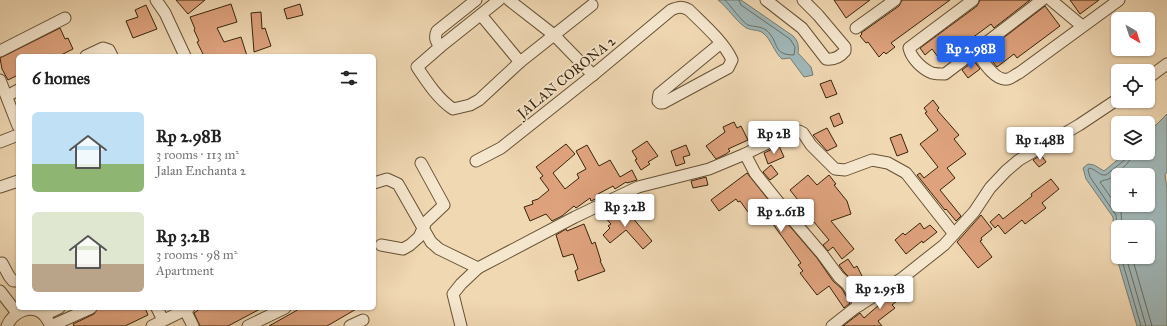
<!DOCTYPE html>
<html lang="en">
<head>
<meta charset="utf-8">
<style>
  body { margin:0; font-family:"IM FELL Great Primer",serif; background:#f2f2f2; color:#222; height:100vh; display:flex; flex-direction:column; font-size:15px; white-space:nowrap }
  * { box-sizing:border-box; margin:0 }
  p { font-size:13px; color:#767676 }
  .icon { flex:none; width:22px; height:22px; fill:none; stroke:currentColor; stroke-width:2; stroke-linecap:round; stroke-linejoin:round }
  .map { position:relative; flex:1; overflow:hidden }
  .panel { position:absolute; left:16px; top:54px; width:360px; height:256px; display:flex; flex-direction:column; background:#fff; border-radius:6px; box-shadow:0 1px 3px #0004 }
  .panel>* { flex:none }
  .needle { width:26px; rotate:141deg }
  .tools { position:absolute; left:1111px; top:12px; display:grid; gap:8px }
  .tools a { display:grid; place-items:center; width:44px; height:44px; border-radius:6px; background:#fff; box-shadow:0 1px 3px #0004; font-size:20px }
  .price { position:absolute; translate:-50% -34px; padding:0 9px; border-radius:4px; background:#fff; color:#222; font-size:13px; line-height:26px; filter:drop-shadow(0 1px 2px #0008) }
  .price::after { content:''; position:absolute; left:50%; top:24px; width:12px; height:9px; margin-left:-6px; background:inherit; clip-path:polygon(0 0,100% 0,50% 100%) }
  .price.selected { background:#2563eb; color:#fff }
  ul { padding:0; list-style:none }
  li { display:flex; align-items:center; gap:12px; height:100px; padding:0 16px }
  li span { display:grid; place-items:center; flex:none; width:112px; height:80px; border-radius:6px; color:#555 }
  li>.icon { margin-inline-start:auto }
  span .icon { width:48px; height:48px; fill:#fffc; stroke-width:1 }
  li b { font-size:17px }
  h2 { display:flex; justify-content:space-between; align-items:center; height:48px; padding:0 16px; font-size:17px }
  .map>svg:first-child { display:block }
</style>
</head>
<body>
<div class="map">
<svg width="1167" height="326" viewBox="0 0 1167 326">
  <rect width="100%" height="100%" fill="#f0d8b3"/>
  <filter id="stains"><feTurbulence type="fractalNoise" baseFrequency=".005" numOctaves="4"/><feColorMatrix values="0 0 0 0 .2 0 0 0 0 .09 0 0 0 0 .02 0 0 0 .5 -.17"/></filter>
  <radialGradient id="worn" r=".72"><stop offset=".6" stop-color="#630" stop-opacity="0"/><stop offset="1" stop-color="#630" stop-opacity=".3"/></radialGradient>
  <g fill="#a0b7b8" stroke="#767c72" fill-rule="evenodd">
    <path d="M718,0H741L793,36C798,41 799,45 798,53L811,67L813,75L804,77L790,58L782,59C774,52 771,39 763,33C758,29 750,31 745,27C736,21 728,8 718,0Z"/>
    <path d="M1167,114V172L1165,175L1167,189V326H1137L1115,252L1113,217L1086,179L1083,168L1088,164L1094,165L1104,171L1126,153H1148V133ZM1118,175H1148V205H1118ZM1118,227H1148V257H1118Z"/>
  </g>
  <g fill="none" stroke-linecap="round" stroke-linejoin="round">
    <g stroke="#6c6e61" stroke-width="1">
      <path d="M725,0C731,6 742,22 748,25C754,27 760,26 766,30C780,41 771,55 794,55L795,47L790,39L741,5L739,0"/>
      <path d="M1122,227L1121,212L1100,182C1103,180 1106,180 1109,179C1116,174 1133,161 1133,153"/>
      <path d="M1118,236L1116,215L1090,177L1088,170L1089,168C1096,169 1099,176 1106,175L1127,158L1128,153"/>
      <polyline points="1121,257 1141,326"/>
      <polyline points="1126,257 1146,326"/>
      <polyline points="1132,257 1152,326"/>
    </g>
  </g>
  <g fill="#dea27d" stroke="#38240a">
    <polygon points="176,0 205,0 188,14"/>
    <polygon points="834,0 870,0 846,18"/>
    <polygon points="902,0 950,0 891,43 895,47 886,54 884,52 879,57 868,42 866,43 860,36 862,34 861,33 899,6"/>
    <polygon points="980,0 1030,0 994,28 991,24 941,61 932,49 925,55 920,48 977,6"/>
    <polygon points="1070,0 1099,0 1080,14"/>
    <polygon points="231,4 237,22 217,28 224,42 241,37 247,56 204,56 197,42 199,41 194,30 195,29 190,17"/>
    <polygon points="300,4 303,15 287,19 284,9"/>
    <polygon points="146,5 157,29 133,38 126,21 138,17 135,10"/>
    <polygon points="1045,6 1060,26 1017,58 1014,54 997,67 985,52"/>
    <polygon points="261,12 262,29 265,28 271,46 254,52 251,13"/>
    <polygon points="60,28 65,39 68,38 73,49 59,56 18,56 18,75 8,80 2,69 0,58"/>
    <polygon points="974,61 980,69 968,78 962,70"/>
    <polygon points="831,80 837,94 826,98 820,84"/>
    <polygon points="933,100 939,108 937,110 959,135 954,139 966,154 947,168 955,178 940,190 961,216 956,221 946,209 945,210 917,175 920,173 924,178 938,167 920,144 938,130 925,113 927,112 924,108"/>
    <polygon points="839,113 843,123 834,127 830,117"/>
    <polygon points="734,122 737,128 741,126 748,140 728,149 730,151 726,154 716,159 706,146 725,132 723,127"/>
    <polygon points="766,125 770,134 756,141 752,132"/>
    <polygon points="827,128 837,146 827,151 813,135"/>
    <polygon points="901,134 908,152 897,156 890,138"/>
    <polygon points="647,141 658,156 648,162 650,164 641,170 635,160 637,159 632,151"/>
    <polygon points="566,144 575,154 553,173 565,189 579,178 577,174 586,169 576,151 587,145 599,166 610,160 620,177 632,170 637,180 627,183 626,182 615,189 613,186 598,194 600,197 591,201 590,198 576,208 574,206 562,216 552,221 546,214 530,221 524,207 533,204 532,201 538,199 549,190 540,178 543,176 536,167"/>
    <polygon points="686,145 690,155 683,157 685,163 676,166 671,151"/>
    <polygon points="779,146 784,157 768,164 764,153"/>
    <polygon points="1041,155 1046,162 1039,167 1033,160"/>
    <polygon points="771,165 778,174 770,180 763,172"/>
    <polygon points="747,173 787,223 817,258 833,281 842,289 850,303 844,308 829,286 817,295 800,273 803,271 798,265 801,263 770,220 768,222 756,206 748,212 740,201 738,202 736,199 719,211 711,200"/>
    <polygon points="808,175 817,185 829,175 836,184 834,185 847,201 851,214 831,221 854,249 842,259 833,247 828,251 823,245 829,240 814,222 813,223 795,202 798,200 790,190"/>
    <polygon points="706,177 708,185 693,188 691,181"/>
    <polygon points="1051,179 1059,189 1042,203 1046,208 1025,224 1022,220 1005,234 998,225 995,228 990,222 999,214 1003,219 1032,196 1031,194"/>
    <polygon points="610,208 619,218 627,211 652,241 643,249 626,230 610,243 603,235 610,228 608,226 611,224 601,213"/>
    <polygon points="981,215 992,229 981,238 982,240 980,241 992,257 978,268 957,242"/>
    <polygon points="920,223 924,229 930,225 937,232 923,243 922,241 906,254 895,240 903,233 905,235"/>
    <polygon points="584,224 592,244 595,242 601,261 600,261 605,271 578,281 575,271 578,269 573,254 563,257 556,235 566,229 567,231"/>
    <polygon points="848,259 854,268 857,266 863,278 854,282 844,272 839,265"/>
    <polygon points="907,283 912,289 892,305 895,308 878,321 882,326 843,326 860,313 864,318 894,292"/>
    <polygon points="98,308 145,308 148,315 125,326 74,326 73,324 94,314"/>
    <polygon points="201,308 262,308 228,326 200,326 194,313"/>
    <polygon points="301,308 358,308 327,326 269,326"/>
  </g>
  <g fill="none" stroke-linecap="round" stroke-linejoin="round">
    <g stroke="#665134" stroke-width="13">
      <g id="minor">
        <polyline points="156,0 165,13 185,56"/>
        <path d="M499,0L440,47L417,67C427,82 438,99 453,109L470,105L479,100L520,62L592,5"/>
        <polyline points="509,0 554,35 593,75"/>
        <path d="M766,0L802,28L826,59C834,60 840,57 845,51V47L818,15L803,0"/>
        <path d="M973,0L909,48C911,58 922,69 932,73C936,74 941,74 945,74L1042,0"/>
        <polyline points="1051,0 1082,26"/>
        <polyline points="481,15 520,62"/>
        <polyline points="856,28 895,0"/>
        <path d="M440,47C436,41 434,38 437,31L476,0"/>
        <polyline points="0,51 65,18"/>
        <path d="M976,51C982,60 995,82 1008,79C1012,78 1016,74 1019,73L1119,0"/>
        <polyline points="86,56 103,48 109,50 112,56"/>
        <polyline points="1148,78 1167,64"/>
        <polyline points="0,80 18,126"/>
        <polyline points="7,96 18,90"/>
        <polyline points="0,142 18,135"/>
        <polyline points="745,154 784,135 799,131 803,133 811,145 835,169 845,170 872,160 888,163 906,173 954,234"/>
        <path d="M476,161L501,148L593,75L671,10C678,7 681,6 689,10C703,24 724,42 732,60L728,68L663,103H660L658,101L659,94L721,43"/>
        <polyline points="374,183 387,179 398,184 431,242 439,249 478,268"/>
        <polyline points="0,187 18,181"/>
        <polyline points="381,245 403,249 410,245 419,237 426,222 444,205 421,163"/>
        <polyline points="2,263 9,276 13,281 18,281"/>
        <polyline points="0,291 17,313"/>
        <polyline points="157,308 163,320"/>
        <polyline points="185,310 193,326"/>
        <polyline points="44,315 59,308"/>
        <path d="M7,326C13,312 31,303 44,315C47,318 49,323 51,326"/>
        <polyline points="51,326 91,308"/>
        <polyline points="152,326 189,308"/>
        <polyline points="248,326 285,308"/>
        <polyline points="350,326 363,320"/>
        <polyline points="461,326 453,294 461,284 478,268 575,217 638,187 709,169 745,154 755,173 792,219 822,254 839,277 847,284 860,305"/>
        <polyline points="832,326 855,308 901,279 944,245 974,212 990,188 1006,171 1019,160 1079,125 1118,99"/>
      </g>
    </g>
    <use href="#minor" stroke="#f5e6ce" stroke-width="11"/>
  </g>
  <g text-anchor="middle" stroke-width="3.5" stroke-linejoin="round" paint-order="stroke">
    <g font-size="14" fill="#38240a" stroke="#f5e6ce">
      <text transform="translate(566 77) rotate(-39)" y="5">JALAN CORONA 2</text>
    </g>
  </g>
  <rect width="100%" height="100%" filter="url(#stains)"/>
  <rect width="100%" height="100%" fill="url(#worn)"/>
</svg>
<div class="tools">
<a><svg class="needle" viewBox="-14 -14 28 28"><path d="M0-13l5 13h-10z" fill="#e53935"/><path d="M0 13l5-13h-10z" fill="#767676"/></svg></a>
<a><svg class="icon" aria-label="locate" viewBox="0 0 24 24"><circle cx="12" cy="12" r="6"/><path d="M12 2v4M12 18v4M2 12h4M18 12h4"/></svg></a>
<a><svg class="icon" aria-label="layers" viewBox="0 0 24 24"><path d="M12 4l9 5-9 5-9-5zM3 14l9 5 9-5"/></svg></a>
<a>+</a>
<a>−</a>
</div>
<b class="price selected" style="left:971px;top:70px">Rp 2.98B</b>
<b class="price" style="left:774px;top:155px">Rp 2B</b>
<b class="price" style="left:1040px;top:161px">Rp 1.48B</b>
<b class="price" style="left:625px;top:228px">Rp 3.2B</b>
<b class="price" style="left:781px;top:233px">Rp 2.61B</b>
<b class="price" style="left:880px;top:310px">Rp 2.95B</b>
<section class="panel">
<h2>6 homes<svg class="icon" aria-label="filters" viewBox="0 0 24 24"><path d="M4 7h16M4 17h16"/><circle cx="9" cy="7" r="2"/><circle cx="15" cy="17" r="2"/></svg></h2>
<ul>
<li><span style="background:linear-gradient(#bfe0f5 65%,#8fb573 0)"><svg class="icon" aria-label="home" viewBox="0 0 24 24"><path d="M3 11l9-7 9 7M6 9v11h12V9"/></svg></span><div><b>Rp 2.98B</b><p>3 rooms · 113 m²</p><p>Jalan Enchanta 2</p></div></li>
<li><span style="background:linear-gradient(#dfe7d0 65%,#b9a48a 0)"><svg class="icon" aria-label="home" viewBox="0 0 24 24"><path d="M3 11l9-7 9 7M6 9v11h12V9"/></svg></span><div><b>Rp 3.2B</b><p>3 rooms · 98 m²</p><p>Apartment</p></div></li>
</ul>
</section>
</div>
</body>
</html>
